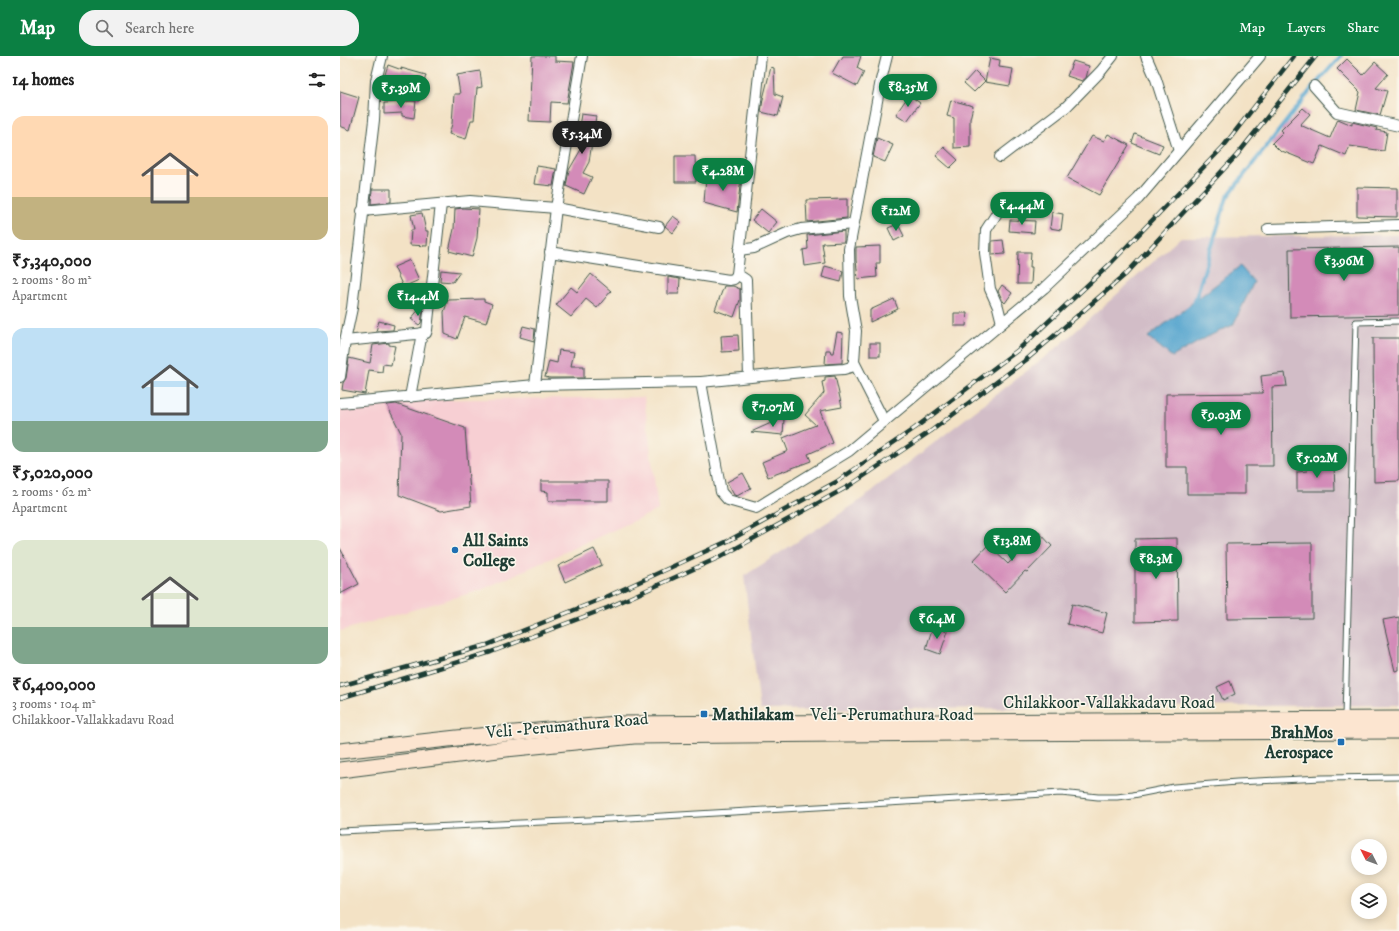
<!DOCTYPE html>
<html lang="en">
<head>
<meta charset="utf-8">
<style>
  body { margin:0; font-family:"IM FELL DW Pica",serif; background:#f2f2f2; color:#222; height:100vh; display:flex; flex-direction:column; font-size:15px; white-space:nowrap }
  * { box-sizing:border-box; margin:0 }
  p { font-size:13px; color:#767676 }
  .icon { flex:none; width:22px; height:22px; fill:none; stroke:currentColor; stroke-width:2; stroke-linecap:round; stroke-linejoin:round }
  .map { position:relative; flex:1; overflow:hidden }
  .details { display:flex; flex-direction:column; background:#fff; width:340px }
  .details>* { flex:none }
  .needle { width:26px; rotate:312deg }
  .controls { position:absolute; left:1011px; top:783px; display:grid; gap:8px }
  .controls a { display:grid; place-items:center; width:36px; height:36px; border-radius:50%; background:#fff; box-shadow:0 2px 10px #0003; font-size:20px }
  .price { position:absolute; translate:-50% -34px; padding:0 9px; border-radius:14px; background:#0b8043; color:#fff; font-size:13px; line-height:26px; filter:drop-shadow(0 1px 2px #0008) }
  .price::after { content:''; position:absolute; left:50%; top:24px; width:12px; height:9px; margin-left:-6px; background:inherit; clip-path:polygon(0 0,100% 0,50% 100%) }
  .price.selected { background:#222; color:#fff }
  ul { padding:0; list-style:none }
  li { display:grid; align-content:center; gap:8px; height:212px; padding:0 12px }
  li span { display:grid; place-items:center; height:124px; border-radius:12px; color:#555 }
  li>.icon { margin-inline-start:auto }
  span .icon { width:72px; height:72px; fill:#fffc; stroke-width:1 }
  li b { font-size:17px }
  h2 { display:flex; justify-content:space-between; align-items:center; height:48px; padding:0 12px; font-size:17px }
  header { display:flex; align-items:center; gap:24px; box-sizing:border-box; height:56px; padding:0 20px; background:#0b8043; color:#fff }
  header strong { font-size:19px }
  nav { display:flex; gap:22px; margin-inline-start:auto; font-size:14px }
  .search { width:280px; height:36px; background:#f2f2f2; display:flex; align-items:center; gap:10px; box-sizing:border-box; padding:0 14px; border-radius:16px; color:#767676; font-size:15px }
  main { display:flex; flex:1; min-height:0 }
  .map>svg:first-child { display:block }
</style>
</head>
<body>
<header>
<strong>Map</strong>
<div class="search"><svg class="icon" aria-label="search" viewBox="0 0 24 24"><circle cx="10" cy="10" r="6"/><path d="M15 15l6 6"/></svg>Search here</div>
<nav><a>Map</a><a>Layers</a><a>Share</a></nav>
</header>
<main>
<section class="details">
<h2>14 homes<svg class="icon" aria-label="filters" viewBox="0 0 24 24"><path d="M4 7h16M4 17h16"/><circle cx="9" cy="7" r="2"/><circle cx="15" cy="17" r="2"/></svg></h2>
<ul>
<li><span style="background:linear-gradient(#ffd9b3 65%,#c2b280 0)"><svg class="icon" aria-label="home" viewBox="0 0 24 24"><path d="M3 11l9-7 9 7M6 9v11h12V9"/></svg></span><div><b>₹5,340,000</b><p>2 rooms · 80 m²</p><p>Apartment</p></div></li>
<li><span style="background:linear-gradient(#bfe0f5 75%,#7fa58c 0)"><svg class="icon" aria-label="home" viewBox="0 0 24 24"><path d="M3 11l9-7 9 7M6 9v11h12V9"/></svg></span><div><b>₹5,020,000</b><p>2 rooms · 62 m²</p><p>Apartment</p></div></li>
<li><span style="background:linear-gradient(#dfe7d0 70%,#7fa58c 0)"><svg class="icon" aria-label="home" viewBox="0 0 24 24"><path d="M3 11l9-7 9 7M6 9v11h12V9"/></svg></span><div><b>₹6,400,000</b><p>3 rooms · 104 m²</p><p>Chilakkoor-Vallakkadavu Road</p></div></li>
</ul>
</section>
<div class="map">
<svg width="1059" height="875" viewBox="0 0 1059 875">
  <rect width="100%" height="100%" fill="#fbf7ec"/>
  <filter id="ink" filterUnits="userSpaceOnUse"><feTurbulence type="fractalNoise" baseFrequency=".025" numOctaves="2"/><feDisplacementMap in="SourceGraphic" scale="8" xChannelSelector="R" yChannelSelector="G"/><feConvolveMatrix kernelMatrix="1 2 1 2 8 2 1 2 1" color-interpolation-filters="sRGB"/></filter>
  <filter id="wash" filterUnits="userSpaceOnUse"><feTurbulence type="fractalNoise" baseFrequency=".012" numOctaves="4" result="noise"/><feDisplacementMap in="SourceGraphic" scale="16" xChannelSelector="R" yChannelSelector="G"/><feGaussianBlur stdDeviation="0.9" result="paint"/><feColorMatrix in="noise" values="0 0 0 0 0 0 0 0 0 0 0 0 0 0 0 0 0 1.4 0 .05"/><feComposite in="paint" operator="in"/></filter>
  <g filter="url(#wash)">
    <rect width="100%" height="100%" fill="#f3e2c5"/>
    <polygon fill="#f7cfd3" points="304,341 318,454 141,534 0,575 0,345"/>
    <polygon fill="#d2bdc7" points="1059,179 1059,649 420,654 404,520 518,446 719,290 841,181"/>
    <polygon fill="#54a4ce" stroke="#3a7081" points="900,210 914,226 893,269 867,281 832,301 808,281"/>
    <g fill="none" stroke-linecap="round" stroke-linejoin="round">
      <polyline stroke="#54a4ce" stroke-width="4" points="854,248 887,141 974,30 1001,0"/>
    </g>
    <g id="blocks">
      <g fill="#d38bb8">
        <polygon points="192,0 215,0 215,5 234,6 227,47 211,46 210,66 189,65"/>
        <polygon points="503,0 521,0 517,12 524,16 517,30 492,17 500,3 501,4"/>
        <polygon points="650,2 660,4 659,11 673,13 670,30 645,26"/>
        <polygon points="1007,3 1023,19 1035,6 1048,18 1036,32 1047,35 1040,59 1016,54 1020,36 997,13"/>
        <polygon points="733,5 749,10 746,22 742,25 727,20"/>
        <polygon points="48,9 62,14 61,12 86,19 79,45 42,28"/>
        <polygon points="431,11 434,12 435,38 443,41 438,60 421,56 423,43"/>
        <polygon points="140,15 142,31 137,32 134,64 131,64 126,83 109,78 112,68 114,38 120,38 117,19"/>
        <polygon points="635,15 645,25 634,36 624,27"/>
        <polygon points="0,35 19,41 10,74 0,70"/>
        <polygon points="569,39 580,47 567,65 556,58"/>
        <polygon points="611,44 633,50 630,63 630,91 614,92 614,62 607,60"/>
        <polygon points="76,45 74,62 62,60 62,57 44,58 44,47"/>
        <polygon points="963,52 970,58 960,69 990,82 998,63 1012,69 1012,66 1037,72 1036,74 1047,76 1044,95 1010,90 1006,100 982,90 974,108 942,95 941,96 932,87 943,76 941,74"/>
        <polygon points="241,58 256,60 249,106 243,117 252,121 244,138 226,130 229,114 243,90 236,89"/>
        <polygon points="768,78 789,89 759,139 727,122 752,80 764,85"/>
        <polygon points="795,78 823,89 819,98 792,87"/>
        <polygon points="537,82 553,89 545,106 533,101"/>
        <polygon points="604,91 618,104 610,112 596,100"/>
        <polygon points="335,100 355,100 356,126 335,126"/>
        <polygon points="197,110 216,113 213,130 194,128"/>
        <polygon points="388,120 401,121 397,156 364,147 366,121"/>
        <polygon points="1017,131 1057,132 1057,161 1017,160"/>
        <polygon points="32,133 51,133 51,146 31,148"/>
        <polygon points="507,143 507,162 467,166 466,144"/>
        <polygon points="123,152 139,153 137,182 132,201 109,195 114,173 115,153"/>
        <polygon points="421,153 437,166 428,177 412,164"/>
        <polygon points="712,156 723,158 721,174 710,172"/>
        <polygon points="82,157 86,175 88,175 87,190 70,189 71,174 74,174 71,159"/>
        <polygon points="333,160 341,166 333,177 325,170"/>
        <polygon points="670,164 695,165 694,177 669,175"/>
        <polygon points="558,168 564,180 554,185 548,172"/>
        <polygon points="504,175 504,186 482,187 485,207 465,210 463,194 468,193 467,179"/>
        <polygon points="663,184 665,198 652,199 652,185"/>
        <polygon points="540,190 540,207 536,207 537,221 518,223 516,204 516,191"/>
        <polygon points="1059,191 1059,259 950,261 949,193"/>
        <polygon points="678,196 691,196 690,211 692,211 691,228 677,228"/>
        <polygon points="70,204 79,224 63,231 54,211"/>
        <polygon points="485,210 503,215 501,226 482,221"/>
        <polygon points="101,214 120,216 113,226 100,225"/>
        <polygon points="251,218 271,235 257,252 246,243 231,261 216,249 231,231 237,236"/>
        <polygon points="328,221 340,223 339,238 328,238"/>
        <polygon points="662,229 672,237 665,247 663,245 658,235"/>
        <polygon points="384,230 393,230 400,233 400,244 394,261 375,254"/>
        <polygon points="144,243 144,245 152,248 146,267 125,261 117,283 105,278 104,256 108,244"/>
        <polygon points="554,243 558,253 530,266 530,254"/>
        <polygon points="80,252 83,254 81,267 79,269 71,263"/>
        <polygon points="614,257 627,257 626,270 614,270"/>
        <polygon points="39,265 54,269 53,274 36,275"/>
        <polygon points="183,270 195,273 194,285 180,281"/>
        <polygon points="497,276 503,277 502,307 485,308 486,294 490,294 491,297 493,297"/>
        <polygon points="398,279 399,295 382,296 381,280"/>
        <polygon points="1033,282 1059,282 1059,425 1034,426"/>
        <polygon points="49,287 49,289 55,290 51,309 43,308 42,316 29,314 25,338 2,334 3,327 6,322 9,302 30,307 33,289"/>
        <rect x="530" y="287" width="10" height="13"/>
        <polygon points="219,294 234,296 231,310 244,310 244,322 210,322 205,321 209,305 217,307"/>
        <polygon points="945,317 947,330 932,331 933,410 905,410 905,438 847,438 847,411 826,411 826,338 923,337 921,320"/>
        <polygon points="495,320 502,351 480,355 493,387 468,398 471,405 428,421 422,406 448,395 443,382 476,369 465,359 484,337 482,326 485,325 485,321"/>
        <polygon points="56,348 125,372 131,450 101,455 59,439 61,377 47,349"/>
        <polygon points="431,362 444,363 443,379 411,376 431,367"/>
        <polygon points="967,410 994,410 995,435 957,435 957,416 967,415"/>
        <polygon points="403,417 411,432 397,440 394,439 387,426"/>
        <polygon points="201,425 268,425 268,445 208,445 208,436 201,435"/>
        <polygon points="699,476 712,490 687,516 685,515 665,536 633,505 648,489 668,508"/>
        <polygon points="837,482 838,565 795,566 795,483"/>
        <polygon points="972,487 972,562 887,563 886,488"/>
        <polygon points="0,492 19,528 0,538"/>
        <polygon points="254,493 262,509 225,526 218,510"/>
        <polygon points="732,548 767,557 762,577 727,568"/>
        <polygon points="1059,561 1059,614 1055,615 1043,564"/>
        <polygon points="593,570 608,575 600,598 586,593"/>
        <polygon points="890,625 895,638 883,644 877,631"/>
      </g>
    </g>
  </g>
  <g filter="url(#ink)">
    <use href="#blocks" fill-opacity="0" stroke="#3f564a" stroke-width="1"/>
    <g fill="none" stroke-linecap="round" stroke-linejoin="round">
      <g stroke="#3f564a" stroke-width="7">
        <g id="service">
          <polyline points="1005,661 1016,266 1059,265"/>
          <polyline points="0,775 271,763 721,737 758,741 777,741 793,739 834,731 897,726 982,722 1059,721"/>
        </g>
      </g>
      <g stroke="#3f564a" stroke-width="12">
        <g id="minor">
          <polyline points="806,0 816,23 839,95"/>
          <polyline points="974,30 997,56 1059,70"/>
          <polyline points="660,101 726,51 761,15 773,0"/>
          <polyline points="22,155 130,145 216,152 319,171"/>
          <polyline points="928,173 1059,169"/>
          <polyline points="399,194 414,192 447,177 461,173 513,168"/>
          <polyline points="210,196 389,224 394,223 397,218 421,0"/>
          <polyline points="397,218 406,224 409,321"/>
          <polyline points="662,267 658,251 650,233 645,197 646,174 659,154 669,143"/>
          <polyline points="5,285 86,277 87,274 101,148"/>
          <polyline points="514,306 544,365"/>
          <polyline points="0,321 5,285 12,252 34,64 36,25 42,0"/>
          <polyline points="361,326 473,315 504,313 511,311 514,306 516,275 510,240 509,193 541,24 547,0"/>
          <polyline points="195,329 216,152 242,0"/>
          <polyline points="70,341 82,277"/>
          <polyline points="0,347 195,329 361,326 381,436 388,444 416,452 509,395 704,232 798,143 920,0"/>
        </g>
      </g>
      <g stroke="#3f564a" stroke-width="17">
        <g id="secondary">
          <polyline points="0,695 117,682 276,668 1059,663"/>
          <polyline points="0,714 166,693 294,680 618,677 1059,675"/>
        </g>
      </g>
      <use href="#service" stroke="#fff" stroke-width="5"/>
      <use href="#minor" stroke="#fff" stroke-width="10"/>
      <use href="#secondary" stroke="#fce5d0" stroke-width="15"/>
      <g stroke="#1f3d34" stroke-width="4.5">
        <g id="rail">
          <polyline points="0,630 147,589 264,542 388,485 496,426 575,372 678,294 769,209 883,91 954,0"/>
          <polyline points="0,642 151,596 267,552 380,501 509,430 591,375 686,304 786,218 897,99 976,0"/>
        </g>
      </g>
      <use href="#rail" stroke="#fbf7ec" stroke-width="3" stroke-dasharray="9" stroke-linecap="butt"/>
    </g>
  </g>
  <g fill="#1f6fb2" stroke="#fbf7ec" stroke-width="1.5">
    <circle cx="115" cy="494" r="4"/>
    <rect x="360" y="654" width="8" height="8" rx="2"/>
    <rect x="997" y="682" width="8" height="8" rx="2"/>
  </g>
  <g text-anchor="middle" stroke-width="3" stroke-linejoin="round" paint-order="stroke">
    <g font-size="17" font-weight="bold" fill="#1f3d34" stroke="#fbf7ec" text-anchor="start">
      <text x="123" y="490">All Saints<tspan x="123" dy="20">College</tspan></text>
      <text x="372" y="664">Mathilakam</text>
      <text x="993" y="682" text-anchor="end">BrahMos<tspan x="993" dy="20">Aerospace</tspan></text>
    </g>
    <g font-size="17" fill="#1f3d34" stroke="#fbf7ec">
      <text x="769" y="652">Chilakkoor-Vallakkadavu Road</text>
      <text x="552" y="664">Veli -Perumathura Road</text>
      <text transform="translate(227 669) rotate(-5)" y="6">Veli -Perumathura Road</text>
    </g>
  </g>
</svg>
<div class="controls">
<a><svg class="needle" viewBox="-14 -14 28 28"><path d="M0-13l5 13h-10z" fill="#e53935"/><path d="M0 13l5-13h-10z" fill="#767676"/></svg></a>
<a><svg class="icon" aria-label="layers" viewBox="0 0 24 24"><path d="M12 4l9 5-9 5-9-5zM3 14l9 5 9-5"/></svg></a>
</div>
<b class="price" style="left:568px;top:52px">₹8.35M</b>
<b class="price" style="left:61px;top:53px">₹5.39M</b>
<b class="price selected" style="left:242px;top:99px">₹5.34M</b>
<b class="price" style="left:383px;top:136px">₹4.28M</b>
<b class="price" style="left:682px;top:170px">₹4.44M</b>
<b class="price" style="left:556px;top:176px">₹12M</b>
<b class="price" style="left:1004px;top:226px">₹3.96M</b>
<b class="price" style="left:78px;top:261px">₹14.4M</b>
<b class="price" style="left:433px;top:372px">₹7.07M</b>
<b class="price" style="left:881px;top:380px">₹9.03M</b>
<b class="price" style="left:977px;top:423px">₹5.02M</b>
<b class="price" style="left:672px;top:506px">₹13.8M</b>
<b class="price" style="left:816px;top:524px">₹8.3M</b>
<b class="price" style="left:597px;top:584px">₹6.4M</b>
</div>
</main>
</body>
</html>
